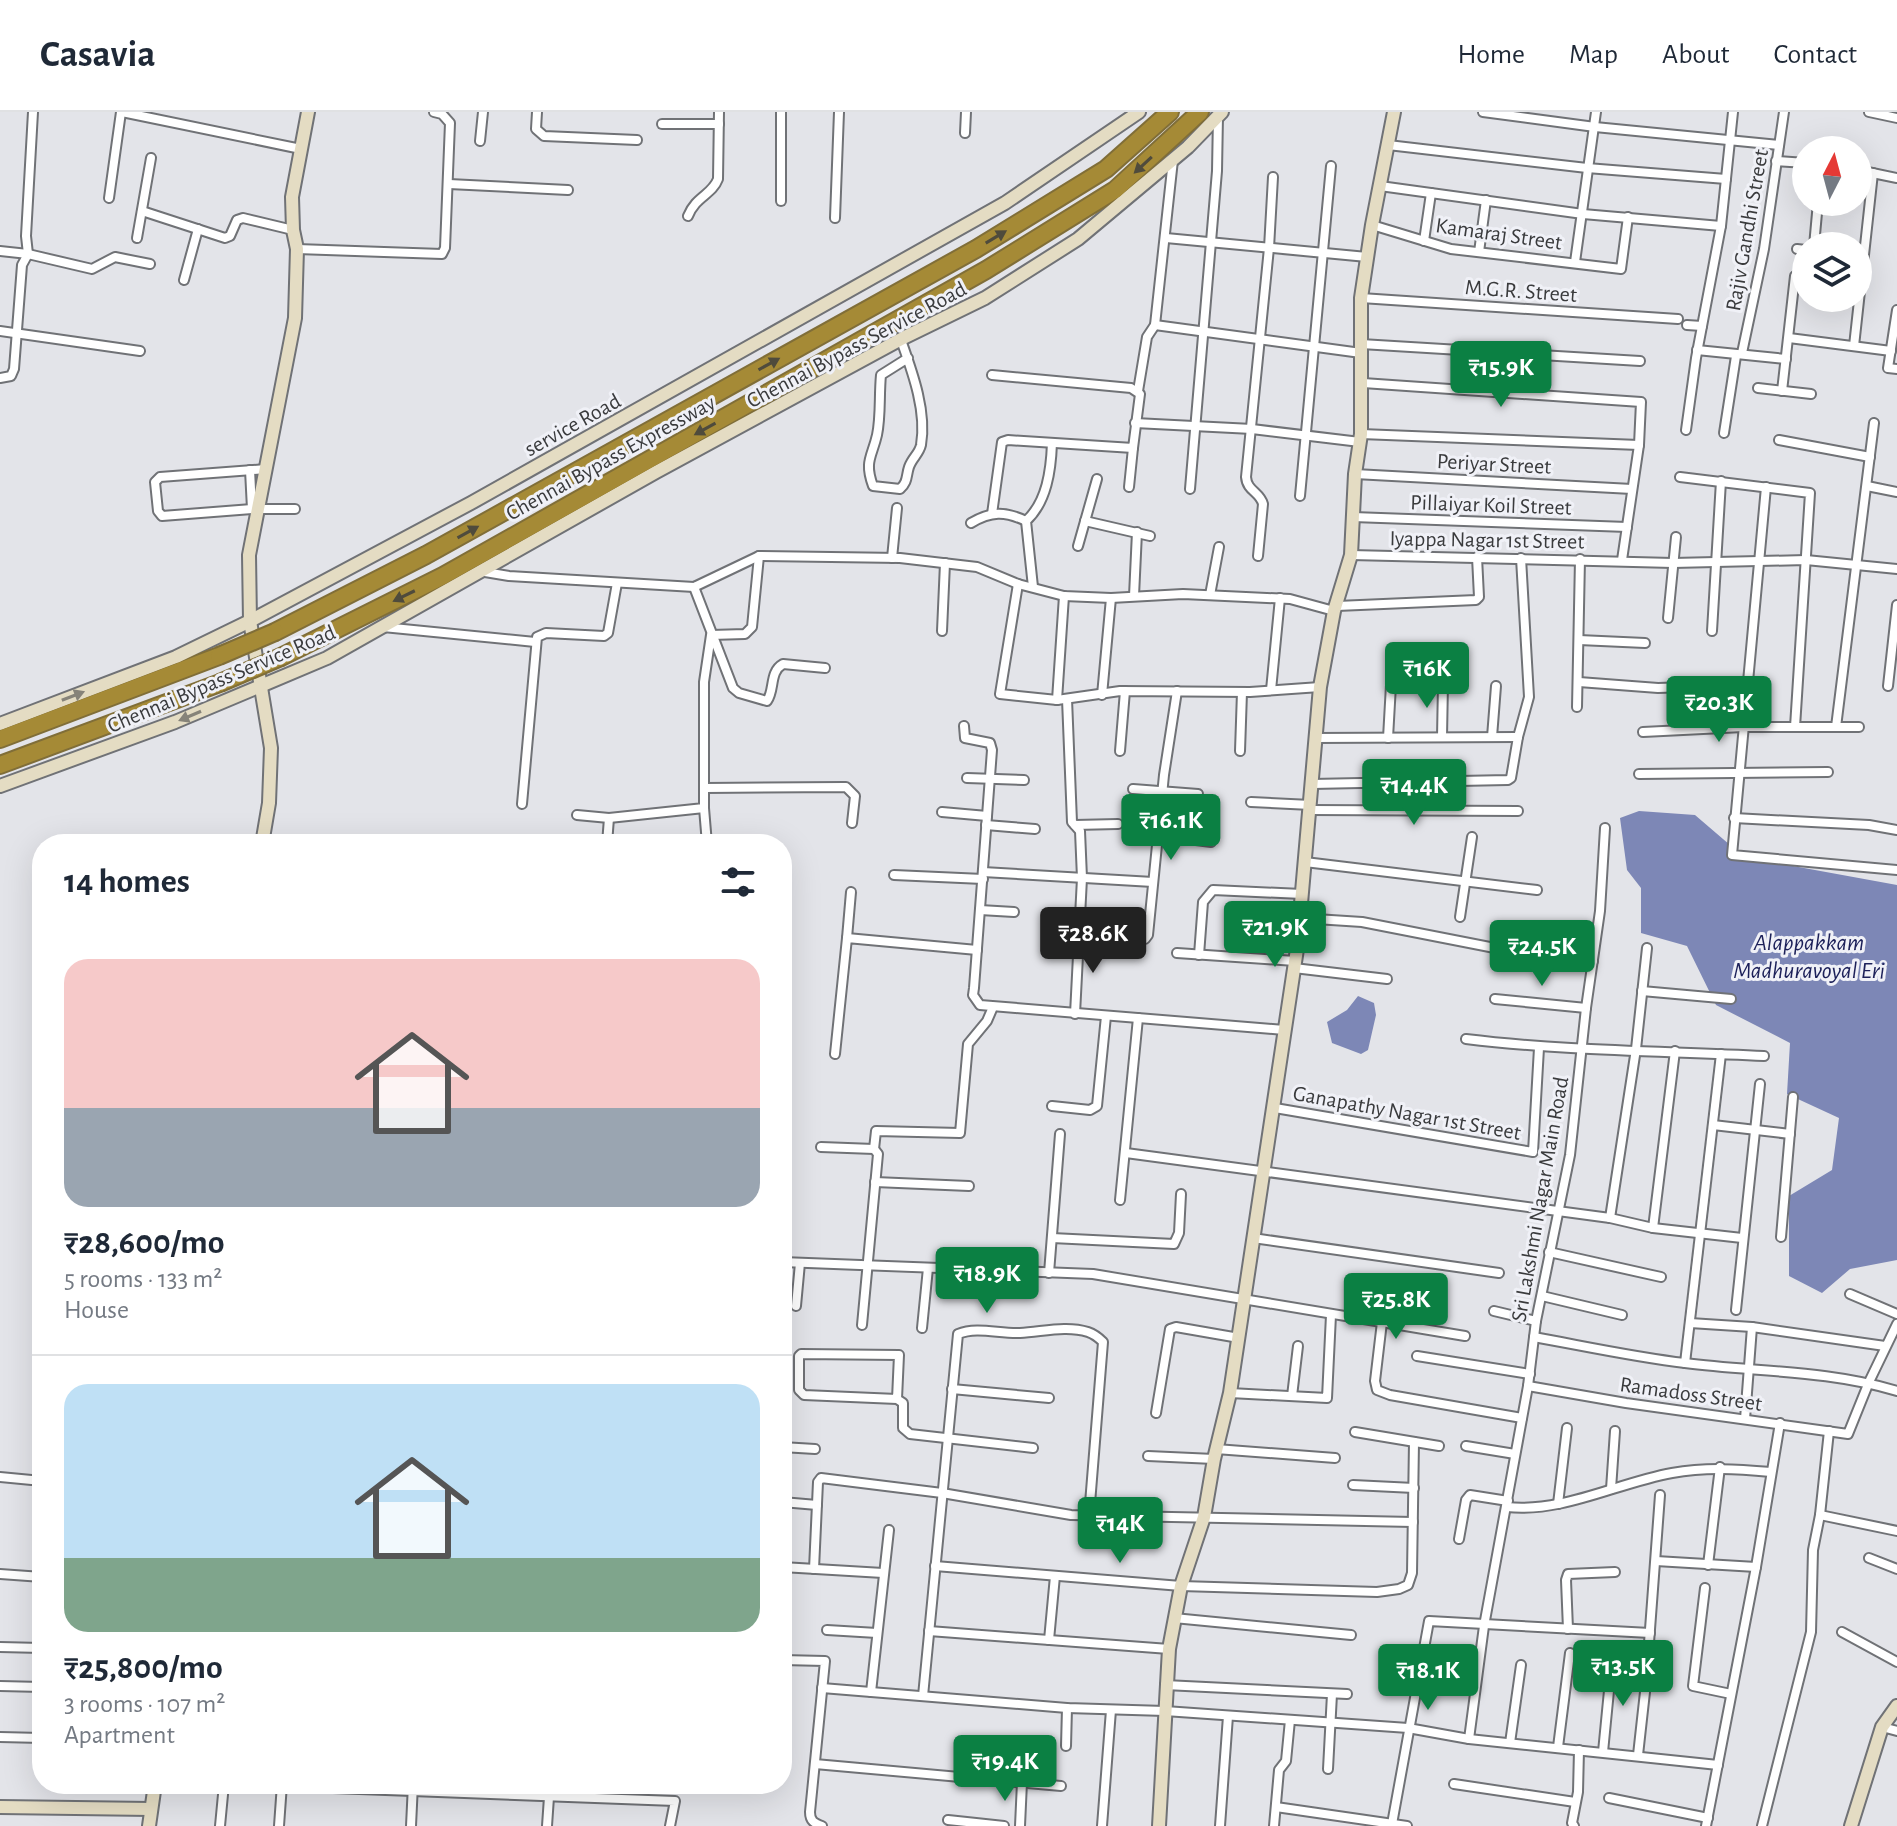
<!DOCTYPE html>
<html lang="en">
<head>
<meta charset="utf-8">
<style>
  body { margin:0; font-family:"Alegreya Sans",sans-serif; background:#f6f6f7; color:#1f2937; height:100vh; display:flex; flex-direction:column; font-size:30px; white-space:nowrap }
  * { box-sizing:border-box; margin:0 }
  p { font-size:26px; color:#747a83 }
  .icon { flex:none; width:44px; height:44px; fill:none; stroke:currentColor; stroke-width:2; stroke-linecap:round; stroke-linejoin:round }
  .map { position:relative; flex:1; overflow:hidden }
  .drawer { position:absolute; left:32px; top:722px; width:760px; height:960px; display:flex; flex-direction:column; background:#fff; border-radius:32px; box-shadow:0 8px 32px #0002 }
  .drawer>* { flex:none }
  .needle { width:52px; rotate:6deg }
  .tools { position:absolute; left:1792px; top:24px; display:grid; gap:16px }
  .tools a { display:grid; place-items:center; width:80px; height:80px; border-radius:50%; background:#fff; box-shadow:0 8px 32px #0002; font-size:40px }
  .price { position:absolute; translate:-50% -68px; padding:0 18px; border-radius:8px; background:#0b8043; color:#fff; font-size:26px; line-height:52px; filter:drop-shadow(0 2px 4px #0008) }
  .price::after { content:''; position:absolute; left:50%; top:48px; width:24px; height:18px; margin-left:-12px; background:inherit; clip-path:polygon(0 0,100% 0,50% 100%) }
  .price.current { background:#222; color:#fff }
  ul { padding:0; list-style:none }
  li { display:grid; align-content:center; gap:16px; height:424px; padding:0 32px }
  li+li { border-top:2px solid #e0e1e3 }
  li span { display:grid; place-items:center; height:248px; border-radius:24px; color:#555 }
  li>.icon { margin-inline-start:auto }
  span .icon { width:144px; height:144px; fill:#fffc; stroke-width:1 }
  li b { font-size:34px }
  h2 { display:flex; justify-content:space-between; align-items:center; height:96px; padding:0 32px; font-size:34px }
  header { display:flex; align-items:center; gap:48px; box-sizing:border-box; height:112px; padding:0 40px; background:#fff; border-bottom:2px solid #e0e1e3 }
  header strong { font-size:38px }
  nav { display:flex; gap:44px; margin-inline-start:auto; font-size:28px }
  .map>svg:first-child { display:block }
</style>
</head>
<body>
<header>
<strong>Casavia</strong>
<nav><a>Home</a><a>Map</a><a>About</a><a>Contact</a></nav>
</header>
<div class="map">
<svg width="1897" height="1714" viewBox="0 0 1897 1714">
  <rect width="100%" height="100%" fill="#e3e4e9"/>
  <g fill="#7d87b6">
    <polygon points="1639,699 1695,703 1744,745 1897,773 1897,1148 1850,1157 1822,1181 1789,1164 1789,1084 1832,1058 1839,1006 1787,982 1790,931 1716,893 1687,834 1641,821 1641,776 1627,758 1620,706"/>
    <polygon points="1358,884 1374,891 1376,903 1368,938 1361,942 1332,931 1327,910 1347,898"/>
  </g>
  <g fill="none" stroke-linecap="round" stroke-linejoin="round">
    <g stroke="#707276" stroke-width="12">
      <g id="street">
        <polyline points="122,0 301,37"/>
        <polyline points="537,0 536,17 544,24 637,28"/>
        <polyline points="781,0 781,89"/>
        <polyline points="1483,0 1595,15 1779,33"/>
        <polyline points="1869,0 1897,6"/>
        <polyline points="662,12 719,12"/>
        <polyline points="965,21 966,0"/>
        <polyline points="480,29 483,0"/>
        <polyline points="1388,33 1587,56 1726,67"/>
        <polyline points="1776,49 1806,51"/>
        <polyline points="1858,58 1897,66"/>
        <polyline points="449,72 568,78"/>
        <polyline points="1380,74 1583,102 1721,114"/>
        <polyline points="109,86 121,0"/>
        <polyline points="142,99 225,126 230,124 237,108 243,106 293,118"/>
        <path d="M688,104C696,84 712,83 718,67L719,0"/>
        <polyline points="835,106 839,0"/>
        <polyline points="1372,113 1451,137 1621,157 1628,105"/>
        <polyline points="137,126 151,46"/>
        <polyline points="1166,126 1367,145"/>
        <polyline points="1424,129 1431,81"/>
        <polyline points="1814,134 1818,90"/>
        <polyline points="297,137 442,142 445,136 450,11 442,2 434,0"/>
        <polyline points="1797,137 1806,138"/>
        <polyline points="0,139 28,142 92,157 115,145 150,152"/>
        <polyline points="1479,140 1486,88"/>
        <polyline points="1575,150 1596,0"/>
        <polyline points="184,168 198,117"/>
        <polyline points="1361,186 1678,207"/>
        <polyline points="1897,198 1888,256 1897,257"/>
        <polyline points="1155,213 1361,241"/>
        <polyline points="1687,213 1702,214"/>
        <polyline points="0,219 140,239"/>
        <polyline points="1789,226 1891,239"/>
        <path d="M901,228C912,259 927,299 921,333C919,342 912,346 909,355C906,364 908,370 900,377L873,374C864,349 872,345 877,323C881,304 879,283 881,263L908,246"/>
        <polyline points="1361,232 1640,249"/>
        <polyline points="1854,234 1873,61"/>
        <polyline points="1697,238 1786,247"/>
        <polyline points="1742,241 1764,137 1784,0"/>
        <polyline points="992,263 1131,276 1140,282 1133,336 1008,328 1002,330 992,402"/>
        <polyline points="0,266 11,264 14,257 22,153 28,142 26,124 33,0"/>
        <polyline points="1363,271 1641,290 1639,333 1622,448"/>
        <polyline points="1758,276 1811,282"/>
        <polyline points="1138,279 1147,225 1155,213 1173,48"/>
        <polyline points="1782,279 1795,164"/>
        <polyline points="1135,311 1252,317 1360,330"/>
        <polyline points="1686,318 1696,246 1721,114 1733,0"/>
        <polyline points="1724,321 1736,244"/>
        <polyline points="1361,322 1639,333"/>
        <polyline points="1779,328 1870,345"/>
        <polyline points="266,357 160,365 155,370 158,399 162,404 252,397 295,397"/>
        <polyline points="250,358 252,397"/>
        <polyline points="1355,362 1632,377"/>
        <polyline points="1680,365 1810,381 1795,615"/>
        <polyline points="1867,374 1897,380"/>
        <polyline points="1129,375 1133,336"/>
        <polyline points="1766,375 1732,743 1897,758"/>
        <polyline points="1190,377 1217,59 1218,4"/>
        <polyline points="1300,384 1331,54"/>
        <polyline points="1353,405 1627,415"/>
        <polyline points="1085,409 1150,424"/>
        <path d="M971,411C991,399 1005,399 1026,409"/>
        <polyline points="1078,434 1097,367"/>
        <polyline points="1351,443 1673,451 1806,448 1897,457"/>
        <path d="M1258,444L1263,392C1260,380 1247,379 1246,365L1269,136L1273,65"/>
        <polyline points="892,446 897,396"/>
        <polyline points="479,459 509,464 694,475 759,444 900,446 977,455 1018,472 1064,484 1111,486 1183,482 1290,487 1334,499"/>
        <polyline points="1018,472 1000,582 1057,588 1120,579 1250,580 1320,575"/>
        <path d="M694,475L733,576L739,581L767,589C775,578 769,560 783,552L825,556"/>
        <path d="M1033,475L1026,409C1047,390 1051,358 1052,331"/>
        <polyline points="1210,483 1219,435"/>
        <polyline points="1134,484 1137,420"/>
        <polyline points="1337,494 1476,488 1479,485 1477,445"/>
        <polyline points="1668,506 1676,425"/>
        <polyline points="383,515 535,530"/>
        <polyline points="942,519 945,451"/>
        <polyline points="1712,519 1721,369"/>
        <polyline points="1579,528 1645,531"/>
        <polyline points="1579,570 1658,576 1749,573"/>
        <polyline points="1888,574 1897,493"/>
        <polyline points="1271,578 1280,486"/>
        <polyline points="1102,583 1111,486"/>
        <polyline points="1067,587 1072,710 1080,719 1082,766 1075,902"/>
        <polyline points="1057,588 1064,484"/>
        <polyline points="1577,595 1580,447"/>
        <polyline points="964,614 965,626 990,631 992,638 974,876 973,883 980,893 1284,918"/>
        <polyline points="1836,615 1874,311"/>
        <polyline points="1643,620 1743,615 1859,615"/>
        <polyline points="1442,625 1443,571"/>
        <polyline points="1492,625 1496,574"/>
        <polyline points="1315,626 1518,625"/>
        <polyline points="1388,626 1391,573"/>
        <polyline points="1120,639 1125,579"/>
        <polyline points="1240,639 1242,580"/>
        <polyline points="1639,662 1828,660"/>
        <polyline points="967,666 1024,668"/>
        <polyline points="1312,672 1508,668 1511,666 1518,625 1529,585 1521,446"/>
        <polyline points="705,676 846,675 855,684 852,711"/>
        <polyline points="1133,677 1198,682"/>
        <polyline points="1251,690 1311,693"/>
        <polyline points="522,692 537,525 546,521 604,524 608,521 617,471"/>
        <polyline points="704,696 707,732"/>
        <polyline points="1310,698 1518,699"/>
        <polyline points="942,700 987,704"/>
        <polyline points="577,703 609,706 704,696 704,570 711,523 745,522 752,515 759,444"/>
        <polyline points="1734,706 1869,713 1897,718"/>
        <polyline points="986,713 1035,717"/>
        <polyline points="1075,713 1118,712"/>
        <polyline points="1158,723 1211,730"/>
        <polyline points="607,732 609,706"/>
        <polyline points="1305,750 1537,778"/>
        <polyline points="983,760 1153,770"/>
        <polyline points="894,763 983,767"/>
        <polyline points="980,798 1014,800"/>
        <polyline points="1460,805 1472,725"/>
        <polyline points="1300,806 1362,810 1505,838 1593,849"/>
        <polyline points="1059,822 1140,827 1145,827 1148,823 1164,663 1177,579"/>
        <polyline points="847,826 851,780"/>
        <polyline points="1177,841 1295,849"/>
        <polyline points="1199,843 1203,790 1213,778 1302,782"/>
        <polyline points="1294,856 1387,867"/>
        <polyline points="1642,879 1731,887"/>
        <polyline points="1495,887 1586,896"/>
        <path d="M1466,927C1565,939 1665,939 1764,944"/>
        <polyline points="835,942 847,826 977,838"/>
        <polyline points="1052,994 1090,998 1097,994 1106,904"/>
        <polyline points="1275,996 1533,1040 1539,936"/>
        <polyline points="1713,1013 1790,1022"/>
        <polyline points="821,1035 874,1037 878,1042 862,1213"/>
        <polyline points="874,1037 876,1019 960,1021 968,932 987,909 993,895"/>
        <polyline points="1126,1041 1610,1106 1653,1116 1742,1126"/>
        <polyline points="875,1070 969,1074"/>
        <polyline points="1120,1088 1138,906"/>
        <polyline points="1610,1106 1636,937 1647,836"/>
        <polyline points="1653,1116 1675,939"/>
        <polyline points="1781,1125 1793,985"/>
        <polyline points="1052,1126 1174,1132 1179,1121 1181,1082"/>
        <polyline points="1253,1126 1499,1161"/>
        <polyline points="1549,1140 1661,1165"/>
        <polyline points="782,1150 1093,1162 1465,1224"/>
        <polyline points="1049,1161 1060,1022"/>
        <polyline points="1850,1182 1897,1202"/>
        <polyline points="1542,1184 1622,1203"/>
        <polyline points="796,1194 800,1151"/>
        <polyline points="1736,1198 1760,972"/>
        <polyline points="1494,1199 1536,1209"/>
        <polyline points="1382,1210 1375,1269 1377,1278 1390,1283 1522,1306"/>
        <polyline points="1690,1211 1752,1215 1885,1234"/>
        <polyline points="922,1216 928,1156"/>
        <path d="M1534,1225C1584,1234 1634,1245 1685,1251C1755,1260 1828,1258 1897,1279"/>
        <polyline points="1417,1244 1530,1262"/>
        <polyline points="1685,1251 1721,942"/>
        <polyline points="1528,1274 1626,1291 1848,1322 1869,1270 1897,1212"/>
        <polyline points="952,1277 1049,1286"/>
        <polyline points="1230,1281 1327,1286 1331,1203"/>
        <polyline points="1292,1284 1298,1234"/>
        <polyline points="897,1287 899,1243 801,1242 799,1244 799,1278 804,1283 897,1287 903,1291 903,1316 910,1322 1033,1336"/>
        <polyline points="1156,1301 1170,1217 1176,1215 1239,1226"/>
        <polyline points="1745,1307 1752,1215"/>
        <polyline points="1355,1320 1439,1334"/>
        <polyline points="1466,1334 1515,1342"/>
        <polyline points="782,1335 815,1337"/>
        <polyline points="1216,1337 1335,1346"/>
        <polyline points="1148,1344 1214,1347"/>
        <polyline points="0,1365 42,1369"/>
        <polyline points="1353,1373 1414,1376"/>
        <polyline points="1611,1377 1615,1319"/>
        <polyline points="782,1390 817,1393"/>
        <polyline points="1558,1392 1567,1316"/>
        <path d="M1507,1395C1563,1401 1617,1371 1672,1361C1706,1355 1737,1357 1771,1360"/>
        <polyline points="1820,1403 1897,1419"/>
        <polyline points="1459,1427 1466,1388 1470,1383 1508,1389"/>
        <polyline points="1869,1446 1897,1457"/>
        <polyline points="1656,1449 1756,1455"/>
        <polyline points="1708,1453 1720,1355"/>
        <polyline points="935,1454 1181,1474 1377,1480 1399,1477 1408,1473 1412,1461 1414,1330"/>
        <polyline points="782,1455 883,1461"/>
        <polyline points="814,1457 818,1370 821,1366 942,1381 1071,1403 1413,1410"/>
        <polyline points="0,1462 42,1465"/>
        <polyline points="1705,1476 1693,1574 1731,1582"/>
        <polyline points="1174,1506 1351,1523"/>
        <polyline points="1568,1517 1566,1468 1568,1462 1615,1460"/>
        <polyline points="827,1518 877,1521"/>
        <polyline points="929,1519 1169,1537"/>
        <polyline points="1842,1520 1897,1550"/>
        <polyline points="1049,1528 1055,1464"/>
        <polyline points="0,1535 42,1536"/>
        <path d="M782,1548L825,1549L810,1700C810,1709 814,1711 822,1714"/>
        <polyline points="1165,1573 1347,1582"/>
        <polyline points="0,1574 42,1575"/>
        <polyline points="822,1576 1067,1596 1165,1599 1408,1616 1469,1627 1718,1653"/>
        <polyline points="871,1580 889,1418"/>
        <path d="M923,1584L958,1222C977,1214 999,1222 1020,1221C1042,1220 1066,1213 1088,1220C1094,1222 1099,1226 1103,1230L1089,1404"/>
        <polyline points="1882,1615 1897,1619"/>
        <polyline points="0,1625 42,1626"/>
        <polyline points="1469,1627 1484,1514 1528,1274 1536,1209 1570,1043 1586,896 1600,799 1605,716"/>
        <polyline points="1510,1631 1521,1553"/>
        <polyline points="1066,1634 1067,1596"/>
        <polyline points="1558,1635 1570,1541"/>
        <polyline points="1603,1640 1612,1548"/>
        <polyline points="1638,1643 1646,1571 1660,1383"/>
        <polyline points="815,1652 1061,1674"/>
        <polyline points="1328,1657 1332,1582"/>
        <polyline points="227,1672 675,1689 670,1714"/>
        <polyline points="1454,1672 1575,1690"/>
        <polyline points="1609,1686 1708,1706"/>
        <polyline points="1276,1695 1407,1714"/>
        <polyline points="948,1708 1004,1714"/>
        <polyline points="1392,1712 1429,1509 1650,1521"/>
        <polyline points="220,1714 224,1672"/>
        <polyline points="279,1714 282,1672"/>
        <polyline points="411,1714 413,1672"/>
        <polyline points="547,1714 549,1685"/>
        <polyline points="1020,1714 1022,1670"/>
        <polyline points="1102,1714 1111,1598"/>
        <polyline points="1220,1714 1228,1604"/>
        <polyline points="1274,1714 1279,1658 1286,1649 1290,1608"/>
        <polyline points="1574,1714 1572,1711 1578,1680 1579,1638"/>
        <polyline points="1706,1714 1756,1455 1780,1311"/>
        <polyline points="1762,1714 1811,1520 1813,1438 1820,1403 1829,1319"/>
      </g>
    </g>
    <g stroke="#707276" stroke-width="16">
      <g id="secondary">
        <polyline points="0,612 176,545 250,509 471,391 1005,91 1139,0"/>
        <polyline points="0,674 175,610 327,546 656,360 903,226 985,186 1078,127 1188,35 1222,0"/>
        <polyline points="262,732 269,691 271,636 250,509 249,443 295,206 297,137 293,118 292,85 308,0"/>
        <polyline points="0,1695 151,1697"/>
        <polyline points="149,1714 155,1672"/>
        <polyline points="1159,1714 1169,1537 1181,1474 1204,1405 1214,1347 1230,1281 1297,837 1320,575 1334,499 1351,443 1355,362 1361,322 1361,186 1372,113 1394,0"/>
        <polyline points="1851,1714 1882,1615 1897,1594"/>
      </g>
    </g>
    <g stroke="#806e38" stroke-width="20">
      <g id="highway">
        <polyline points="275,520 426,443 976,137 1106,57 1170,0"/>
        <polyline points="281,545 443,464 986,158 1115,78 1200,0"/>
        <polyline points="0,627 219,544"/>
        <polyline points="0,653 220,571"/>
      </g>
    </g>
    <use href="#street" stroke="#fff" stroke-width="8"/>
    <use href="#secondary" stroke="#e4dcc3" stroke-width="12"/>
    <use href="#highway" stroke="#a58a36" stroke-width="16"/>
    <g stroke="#806e38" stroke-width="20" stroke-linecap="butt">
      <g id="highway-bridge">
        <polyline points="219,544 275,520"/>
        <polyline points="220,571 281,545"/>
      </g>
    </g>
    <use href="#highway-bridge" stroke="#a58a36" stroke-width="16"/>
  </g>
  <defs><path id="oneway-solid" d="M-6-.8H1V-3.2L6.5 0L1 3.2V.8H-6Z" transform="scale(2)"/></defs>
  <g fill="#4f4b3c">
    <use href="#oneway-solid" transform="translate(1143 53) rotate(137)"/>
    <use href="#oneway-solid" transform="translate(996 125) rotate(-31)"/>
    <use href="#oneway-solid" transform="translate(769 252) rotate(-29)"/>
    <use href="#oneway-solid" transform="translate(705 317) rotate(151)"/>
    <use href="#oneway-solid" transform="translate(468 420) rotate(-29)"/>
    <use href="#oneway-solid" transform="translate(404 484) rotate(154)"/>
  </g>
  <g fill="#868379">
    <use href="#oneway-solid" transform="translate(73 584) rotate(-21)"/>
    <use href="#oneway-solid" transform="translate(190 604) rotate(157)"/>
  </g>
  <g text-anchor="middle" stroke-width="6" stroke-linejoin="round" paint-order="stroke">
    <g font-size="22" fill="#3a3b3d" stroke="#f0f1f7">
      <text transform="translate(1746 118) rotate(-80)" y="8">Rajiv Gandhi Street</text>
      <text transform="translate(1499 121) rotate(8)" y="8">Kamaraj Street</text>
      <text transform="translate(1521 178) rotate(4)" y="8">M.G.R. Street</text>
      <text transform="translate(856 232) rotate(-28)" y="8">Chennai Bypass Service Road</text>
      <text transform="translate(572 312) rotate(-29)" y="8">service Road</text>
      <text transform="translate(610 345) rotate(-29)" y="8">Chennai Bypass Expressway</text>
      <text transform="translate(1494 351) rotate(3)" y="8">Periyar Street</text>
      <text transform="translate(1491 392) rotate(2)" y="8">Pillaiyar Koil Street</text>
      <text transform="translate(1487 427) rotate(1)" y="8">Iyappa Nagar 1st Street</text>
      <text transform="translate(221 566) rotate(-23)" y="8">Chennai Bypass Service Road</text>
      <text transform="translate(1407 1000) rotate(10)" y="8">Ganapathy Nagar 1st Street</text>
      <text transform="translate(1539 1087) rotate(-80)" y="8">Sri Lakshmi Nagar Main Road</text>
      <text transform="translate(1691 1281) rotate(8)" y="8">Ramadoss Street</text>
    </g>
    <g font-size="24" font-style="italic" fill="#1c2059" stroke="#f0f1f7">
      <text x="1809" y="838">Alappakkam<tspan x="1809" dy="28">Madhuravoyal Eri</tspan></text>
    </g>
  </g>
</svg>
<div class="tools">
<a><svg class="needle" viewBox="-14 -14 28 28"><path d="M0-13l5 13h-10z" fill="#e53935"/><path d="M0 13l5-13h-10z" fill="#747a83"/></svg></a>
<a><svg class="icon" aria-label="layers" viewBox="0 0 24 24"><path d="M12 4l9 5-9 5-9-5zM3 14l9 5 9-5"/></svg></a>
</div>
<b class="price" style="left:1501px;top:297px">₹15.9K</b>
<b class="price" style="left:1427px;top:598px">₹16K</b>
<b class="price" style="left:1719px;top:632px">₹20.3K</b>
<b class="price" style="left:1414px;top:715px">₹14.4K</b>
<b class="price" style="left:1171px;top:750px">₹16.1K</b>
<b class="price" style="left:1275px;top:857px">₹21.9K</b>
<b class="price current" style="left:1093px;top:863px">₹28.6K</b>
<b class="price" style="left:1542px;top:876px">₹24.5K</b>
<b class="price" style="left:987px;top:1203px">₹18.9K</b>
<b class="price" style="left:1396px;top:1229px">₹25.8K</b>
<b class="price" style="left:1120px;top:1453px">₹14K</b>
<b class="price" style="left:1623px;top:1596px">₹13.5K</b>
<b class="price" style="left:1428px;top:1600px">₹18.1K</b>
<b class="price" style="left:1005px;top:1691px">₹19.4K</b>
<section class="drawer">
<h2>14 homes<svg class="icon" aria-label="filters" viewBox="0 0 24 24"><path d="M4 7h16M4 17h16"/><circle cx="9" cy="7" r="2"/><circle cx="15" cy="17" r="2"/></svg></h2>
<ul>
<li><span style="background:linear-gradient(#f6c9c9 60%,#9aa5b1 0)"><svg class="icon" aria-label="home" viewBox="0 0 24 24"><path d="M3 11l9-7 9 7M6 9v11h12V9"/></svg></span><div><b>₹28,600/mo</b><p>5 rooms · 133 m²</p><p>House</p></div></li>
<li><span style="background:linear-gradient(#bfe0f5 70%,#7fa58c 0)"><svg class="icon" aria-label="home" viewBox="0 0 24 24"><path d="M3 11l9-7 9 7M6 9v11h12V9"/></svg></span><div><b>₹25,800/mo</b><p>3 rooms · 107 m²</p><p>Apartment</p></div></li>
</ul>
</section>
</div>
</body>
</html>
